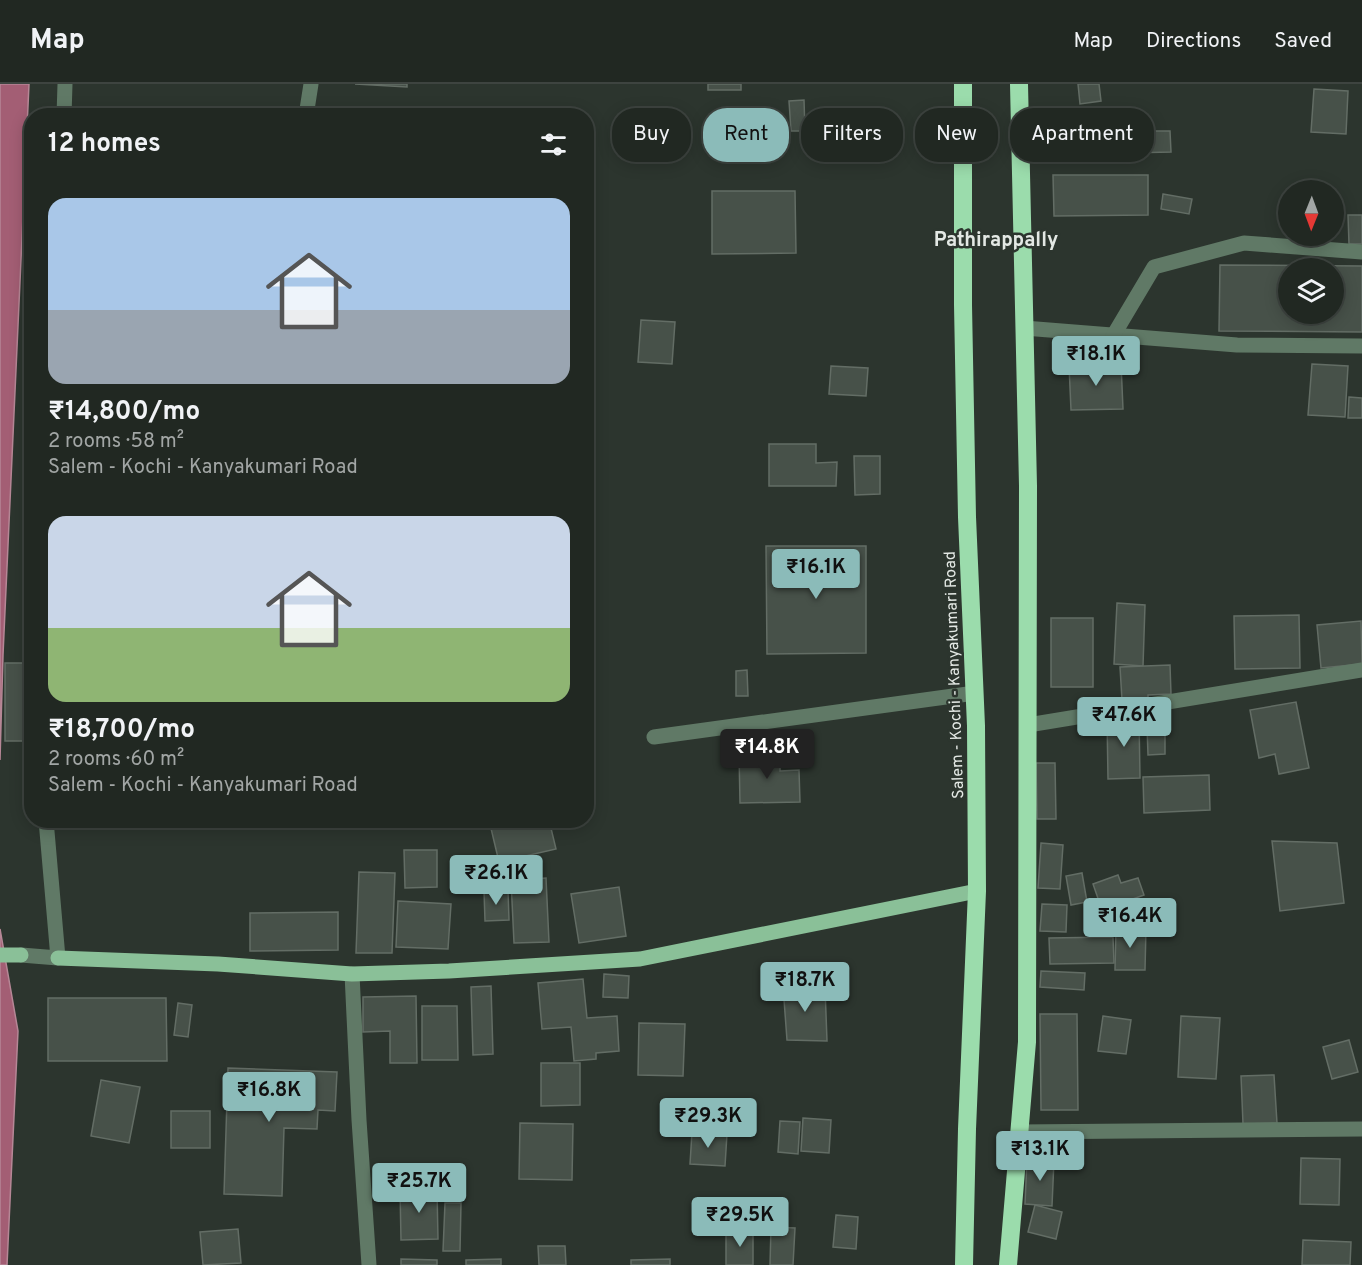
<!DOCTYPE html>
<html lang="en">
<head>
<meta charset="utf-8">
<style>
  body { margin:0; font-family:Overpass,sans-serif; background:#2d342f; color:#f1f3f6; height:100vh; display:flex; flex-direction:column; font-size:22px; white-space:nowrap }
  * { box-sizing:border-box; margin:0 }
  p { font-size:20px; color:#a2a6a5 }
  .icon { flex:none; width:33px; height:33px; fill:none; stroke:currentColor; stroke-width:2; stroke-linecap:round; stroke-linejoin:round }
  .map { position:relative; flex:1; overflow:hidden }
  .sheet { position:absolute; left:24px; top:24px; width:570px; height:720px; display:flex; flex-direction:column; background:#212822; border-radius:24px; box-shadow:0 3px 15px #0003,0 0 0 2px #3e4440 }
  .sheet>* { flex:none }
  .guide { position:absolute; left:612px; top:24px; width:570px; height:54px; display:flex; gap:12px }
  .needle { width:39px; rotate:181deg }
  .controls { position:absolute; left:1278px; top:96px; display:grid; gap:12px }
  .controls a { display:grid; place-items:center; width:66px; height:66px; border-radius:50%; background:#212822; box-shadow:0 3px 15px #0003,0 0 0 2px #3e4440; font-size:30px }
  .price { position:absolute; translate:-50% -51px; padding:0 14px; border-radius:6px; background:#8bbbb9; color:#111; font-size:20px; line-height:39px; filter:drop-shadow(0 2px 3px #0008) }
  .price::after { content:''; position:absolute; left:50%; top:36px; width:18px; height:14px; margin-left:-9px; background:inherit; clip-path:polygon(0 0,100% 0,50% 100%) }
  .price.selected { background:#222; color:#fff }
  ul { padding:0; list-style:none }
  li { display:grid; align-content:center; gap:12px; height:318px; padding:0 24px }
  li span { display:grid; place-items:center; height:186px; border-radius:18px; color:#555 }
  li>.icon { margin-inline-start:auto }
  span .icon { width:108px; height:108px; fill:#fffc; stroke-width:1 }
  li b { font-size:26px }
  h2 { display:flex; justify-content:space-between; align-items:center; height:72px; padding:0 24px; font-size:26px }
  .pill { padding:0 21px; border-radius:24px; background:#212822; box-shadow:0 3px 15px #0003,0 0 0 2px #3e4440; font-size:21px; line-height:54px }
  .pill.selected { background:#8bbbb9; color:#111 }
  header { display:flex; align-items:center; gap:36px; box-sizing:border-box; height:84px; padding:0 30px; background:#212822; border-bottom:2px solid #3e4440 }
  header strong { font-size:28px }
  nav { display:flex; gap:33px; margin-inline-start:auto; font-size:21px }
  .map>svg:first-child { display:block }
</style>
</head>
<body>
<header>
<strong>Map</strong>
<nav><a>Map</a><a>Directions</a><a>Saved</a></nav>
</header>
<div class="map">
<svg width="1362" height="1181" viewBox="0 0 1362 1181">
  <rect width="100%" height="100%" fill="#2c352e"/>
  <g fill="#a35e74" stroke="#b68796" stroke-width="1.5">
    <polygon points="0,0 29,0 3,571 0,676"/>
    <polygon points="0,845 18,947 7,1181 0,1181"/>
  </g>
  <g fill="#475149" stroke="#636d65" stroke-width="1.5" fill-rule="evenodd">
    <polygon points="355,0 407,0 407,3"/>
    <rect x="708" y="0" width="33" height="6"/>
    <polygon points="1078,0 1099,0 1101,17 1080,20"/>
    <polygon points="1314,5 1348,7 1346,50 1311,48"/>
    <polygon points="804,16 805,47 791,47 789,17"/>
    <polygon points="1136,47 1170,47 1171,68 1038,71 1038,49"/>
    <polygon points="1053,91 1148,91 1148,131 1054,132"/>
    <polygon points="712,107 795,107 796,169 712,170"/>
    <polygon points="1163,110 1192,115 1189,130 1161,125"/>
    <polygon points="1348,131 1362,131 1362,160 1349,160"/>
    <path d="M1220,181L1362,182V248L1219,247ZM1288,184H1334V230H1288Z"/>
    <polygon points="641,236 675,238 672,280 638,278"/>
    <polygon points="1121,279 1123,325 1071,326 1069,281"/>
    <polygon points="1312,280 1348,282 1345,333 1308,331"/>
    <polygon points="831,282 868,284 866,312 829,310"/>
    <polygon points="1349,313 1362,314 1362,334 1348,334"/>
    <polygon points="769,360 816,360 816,379 837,378 836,402 769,402"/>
    <polygon points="854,372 880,372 880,410 855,411"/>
    <polygon points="766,462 866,462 866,569 767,570"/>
    <polygon points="1117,519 1145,521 1143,582 1114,580"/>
    <polygon points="1299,531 1300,584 1235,585 1234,532"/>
    <rect x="1051" y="534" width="42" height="69"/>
    <polygon points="1361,537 1362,580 1321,584 1317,541"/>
    <rect x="5" y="579" width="27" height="78"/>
    <polygon points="1170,581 1171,610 1148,611 1148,615 1122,616 1120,583"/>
    <polygon points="747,586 748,612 736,612 736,587"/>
    <polygon points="1296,618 1309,684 1279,690 1275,670 1259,674 1250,626"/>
    <polygon points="1139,632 1140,694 1108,695 1107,633"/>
    <polygon points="1147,642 1165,642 1165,670 1148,671"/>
    <polygon points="780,668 780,687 799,686 800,718 740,719 739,669"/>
    <polygon points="1036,679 1055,679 1056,735 1037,735"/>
    <polygon points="1209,691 1210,726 1144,729 1143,693"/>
    <polygon points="489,736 549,736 556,765 499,778"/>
    <polygon points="1272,757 1337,759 1344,819 1280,827"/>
    <polygon points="1041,759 1063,761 1060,805 1038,804"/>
    <polygon points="404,766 437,766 437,803 405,804"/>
    <polygon points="359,788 395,789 392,869 356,869"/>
    <polygon points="1082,789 1087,818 1071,821 1066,792"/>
    <polygon points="1118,791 1121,799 1138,794 1144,811 1102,826 1093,800"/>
    <polygon points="546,794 549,858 514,859 511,796"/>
    <polygon points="619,803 626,852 579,859 571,810"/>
    <polygon points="508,806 509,836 485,837 484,807"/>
    <polygon points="398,817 451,820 448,865 396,863"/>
    <polygon points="1042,820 1067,821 1066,848 1040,847"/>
    <polygon points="338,828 338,866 250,867 250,829"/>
    <polygon points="1116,843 1146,844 1145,886 1115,886"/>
    <polygon points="1113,853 1114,879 1050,880 1049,854"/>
    <polygon points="1041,887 1085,889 1084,906 1040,903"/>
    <polygon points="604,890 629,892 628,914 603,913"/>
    <polygon points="583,895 587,934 617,932 619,967 596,969 596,975 574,977 571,943 542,945 538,899"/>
    <polygon points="491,902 493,970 473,971 471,903"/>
    <polygon points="783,902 825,903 827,957 787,956"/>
    <polygon points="416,912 417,979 390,979 390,947 363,948 363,913"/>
    <polygon points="48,914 166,914 167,977 48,977"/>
    <polygon points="178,919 192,921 188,953 174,951"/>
    <polygon points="422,922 457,922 458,976 422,976"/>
    <polygon points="1040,930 1077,930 1078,1026 1041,1026"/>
    <polygon points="1103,932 1131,936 1126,970 1098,967"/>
    <polygon points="1181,932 1220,934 1216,995 1178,993"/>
    <polygon points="639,939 685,940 683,992 638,991"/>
    <polygon points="1349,956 1358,988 1332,995 1323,963"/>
    <polygon points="541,979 580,979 580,1021 541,1022"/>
    <polygon points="228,984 337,988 335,1027 318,1026 317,1045 284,1044 282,1112 224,1110"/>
    <polygon points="1274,991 1277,1039 1243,1040 1241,992"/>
    <polygon points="101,996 140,1003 129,1059 91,1052"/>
    <rect x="171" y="1027" width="39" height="37"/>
    <polygon points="803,1034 831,1036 829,1069 801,1067"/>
    <polygon points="780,1037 800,1038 798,1070 778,1068"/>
    <polygon points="520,1039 573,1040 572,1096 519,1095"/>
    <polygon points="692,1048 727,1050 725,1082 690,1080"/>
    <polygon points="1301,1074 1340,1075 1339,1121 1300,1120"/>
    <polygon points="1027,1075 1054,1076 1052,1122 1025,1120"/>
    <polygon points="400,1105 437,1105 438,1155 401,1156"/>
    <polygon points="445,1119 461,1119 460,1167 443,1167"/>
    <polygon points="1035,1121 1062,1128 1056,1155 1028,1148"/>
    <polygon points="836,1131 858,1133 856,1165 833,1163"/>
    <polygon points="771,1143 795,1144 793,1181 770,1181"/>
    <polygon points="238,1145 241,1179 203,1181 200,1148"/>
    <rect x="726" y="1146" width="27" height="35"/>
    <polygon points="1303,1156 1351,1158 1350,1181 1302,1181"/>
    <polygon points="538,1162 565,1162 566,1181 539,1181"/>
    <polygon points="401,1175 437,1176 437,1181 401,1181"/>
    <polygon points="501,1175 501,1181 466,1181 466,1176"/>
    <polygon points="670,1175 670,1181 631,1181 631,1176"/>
  </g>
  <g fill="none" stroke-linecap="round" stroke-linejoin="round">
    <g stroke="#607966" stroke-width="15">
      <polyline points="64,32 65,0"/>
      <polyline points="306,32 311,0"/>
      <polyline points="1024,244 1237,261 1362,262"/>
      <polyline points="1113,252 1154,183 1244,159 1362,168"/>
      <polyline points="1028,641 1362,586"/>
      <polyline points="654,653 975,609"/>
      <polyline points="21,871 58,874 46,736"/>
      <polyline points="352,890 359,1036 369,1181"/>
      <polyline points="1019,1048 1362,1045"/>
    </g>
    <g stroke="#8ac098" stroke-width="15">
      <polyline points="0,871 21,871"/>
      <polyline points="58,874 218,880 352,890 449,887 640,875 977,807"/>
    </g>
    <g stroke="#9bdcac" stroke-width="18">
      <polyline points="963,0 963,221 967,433 976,642 977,807 967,1045 964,1181"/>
      <polyline points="1008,1181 1027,958 1028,402 1019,0"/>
    </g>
  </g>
  <g text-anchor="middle" stroke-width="5" stroke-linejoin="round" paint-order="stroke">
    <g font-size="16" fill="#e3e8e4" stroke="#2c352e">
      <text transform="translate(953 591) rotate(-92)" y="6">Salem - Kochi - Kanyakumari Road</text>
    </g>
    <g font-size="20" font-weight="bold" fill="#e3e8e4" stroke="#2c352e">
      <text x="996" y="162">Pathirappally</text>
    </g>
  </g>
</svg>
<div class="controls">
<a><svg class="needle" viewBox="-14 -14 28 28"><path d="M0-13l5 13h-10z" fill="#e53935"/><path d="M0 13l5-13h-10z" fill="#a2a6a5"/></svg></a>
<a><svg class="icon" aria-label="layers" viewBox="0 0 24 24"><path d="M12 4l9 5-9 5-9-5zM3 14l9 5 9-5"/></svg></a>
</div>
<b class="price" style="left:1096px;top:303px">₹18.1K</b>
<b class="price" style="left:816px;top:516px">₹16.1K</b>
<b class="price" style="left:1124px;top:664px">₹47.6K</b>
<b class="price selected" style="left:767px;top:696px">₹14.8K</b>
<b class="price" style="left:496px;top:822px">₹26.1K</b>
<b class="price" style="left:1130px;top:865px">₹16.4K</b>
<b class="price" style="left:805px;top:929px">₹18.7K</b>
<b class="price" style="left:269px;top:1039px">₹16.8K</b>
<b class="price" style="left:708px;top:1065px">₹29.3K</b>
<b class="price" style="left:1040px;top:1098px">₹13.1K</b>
<b class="price" style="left:419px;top:1130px">₹25.7K</b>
<b class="price" style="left:740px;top:1164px">₹29.5K</b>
<div class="guide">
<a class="pill">Buy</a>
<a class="pill selected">Rent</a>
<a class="pill">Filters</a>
<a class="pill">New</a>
<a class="pill">Apartment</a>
</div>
<section class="sheet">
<h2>12 homes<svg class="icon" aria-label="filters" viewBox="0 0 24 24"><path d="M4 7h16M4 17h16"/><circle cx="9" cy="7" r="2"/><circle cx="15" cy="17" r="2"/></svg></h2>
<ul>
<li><span style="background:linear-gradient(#a9c7e8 60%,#9aa5b1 0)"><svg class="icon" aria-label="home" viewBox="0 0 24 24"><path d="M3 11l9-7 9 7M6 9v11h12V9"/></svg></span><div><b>₹14,800/mo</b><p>2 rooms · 58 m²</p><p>Salem - Kochi - Kanyakumari Road</p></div></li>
<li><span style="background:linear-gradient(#c9d6e8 60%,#8fb573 0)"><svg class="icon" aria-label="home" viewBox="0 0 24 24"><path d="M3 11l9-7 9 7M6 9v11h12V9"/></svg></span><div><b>₹18,700/mo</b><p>2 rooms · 60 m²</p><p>Salem - Kochi - Kanyakumari Road</p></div></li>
</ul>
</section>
</div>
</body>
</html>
